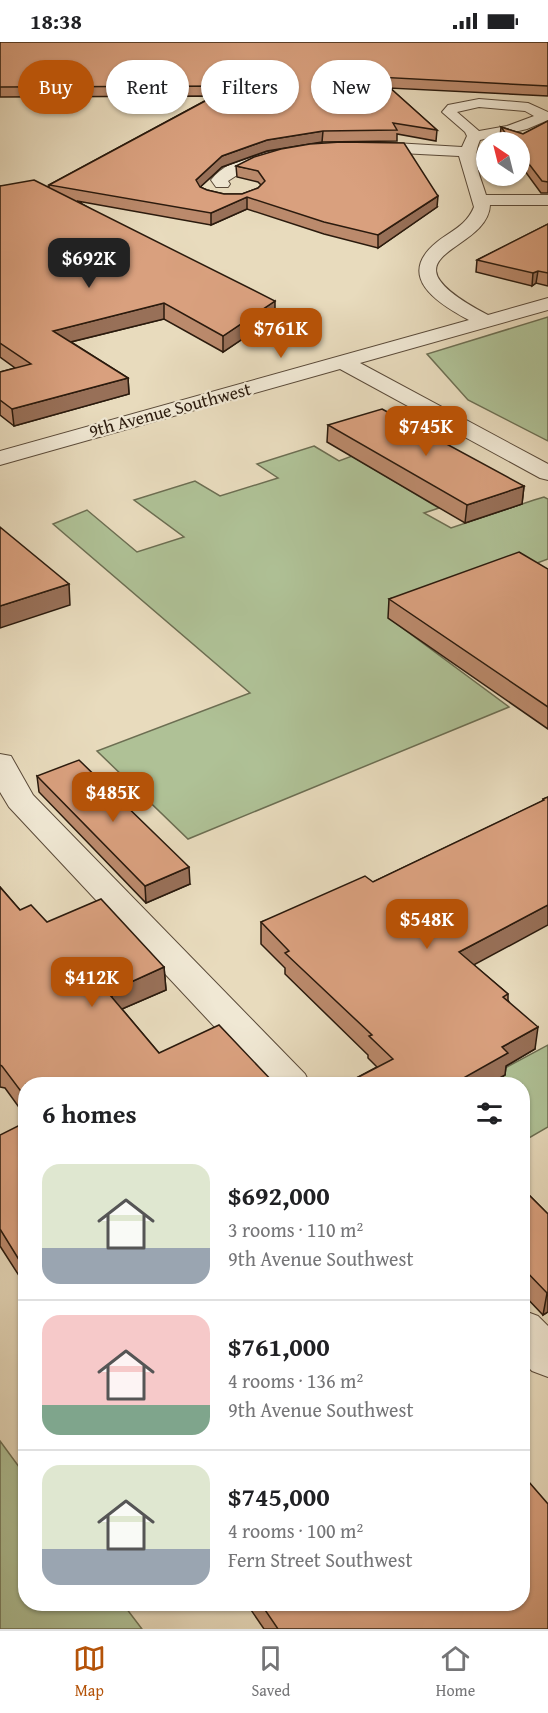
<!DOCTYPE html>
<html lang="en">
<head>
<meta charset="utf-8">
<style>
  body { margin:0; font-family:"Gentium Book Plus",serif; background:#f6f6f6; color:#202124; height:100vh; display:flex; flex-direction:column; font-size:22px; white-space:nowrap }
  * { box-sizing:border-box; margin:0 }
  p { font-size:20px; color:#757577 }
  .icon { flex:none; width:33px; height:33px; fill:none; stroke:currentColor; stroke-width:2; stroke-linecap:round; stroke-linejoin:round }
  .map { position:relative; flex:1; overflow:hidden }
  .details { position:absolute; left:18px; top:1035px; width:512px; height:534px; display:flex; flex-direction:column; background:#fff; border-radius:24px; box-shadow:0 2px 4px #0004 }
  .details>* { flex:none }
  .guide { position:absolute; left:18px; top:18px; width:513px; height:54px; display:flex; gap:12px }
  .needle { width:39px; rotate:325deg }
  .controls { position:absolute; left:476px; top:90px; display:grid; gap:12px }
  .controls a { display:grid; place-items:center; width:54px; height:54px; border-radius:50%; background:#fff; box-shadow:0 2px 4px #0004; font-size:30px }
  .price { position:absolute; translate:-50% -51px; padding:0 14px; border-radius:12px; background:#b45309; color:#fff; font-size:20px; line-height:39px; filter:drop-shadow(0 2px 3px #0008) }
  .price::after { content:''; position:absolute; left:50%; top:36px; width:18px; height:14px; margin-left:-9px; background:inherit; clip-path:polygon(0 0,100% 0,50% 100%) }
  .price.on { background:#222; color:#fff }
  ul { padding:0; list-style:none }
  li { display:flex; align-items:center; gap:18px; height:150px; padding:0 24px }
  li+li { border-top:2px solid #e0e0e0 }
  li span { display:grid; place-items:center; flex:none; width:168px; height:120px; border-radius:18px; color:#555 }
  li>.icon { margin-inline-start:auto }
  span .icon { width:72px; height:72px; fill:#fffc; stroke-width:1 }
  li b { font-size:26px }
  h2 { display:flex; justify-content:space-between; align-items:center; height:72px; padding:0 24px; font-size:26px }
  .pill { padding:0 21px; border-radius:27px; background:#fff; box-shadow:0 2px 4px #0004; font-size:21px; line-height:54px }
  .pill.on { background:#b45309; color:#fff }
  .status { display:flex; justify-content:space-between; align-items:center; height:42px; padding:0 30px; background:#fff; direction:ltr }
  .status svg { height:16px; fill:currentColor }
  .tabs { display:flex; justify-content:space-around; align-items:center; height:84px; border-top:2px solid #e0e0e0; background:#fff; font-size:16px; color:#757577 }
  .tabs a { display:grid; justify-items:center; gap:3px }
  .tabs .on { color:#b45309 }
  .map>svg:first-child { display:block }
</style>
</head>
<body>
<div class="status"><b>18:38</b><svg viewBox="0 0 49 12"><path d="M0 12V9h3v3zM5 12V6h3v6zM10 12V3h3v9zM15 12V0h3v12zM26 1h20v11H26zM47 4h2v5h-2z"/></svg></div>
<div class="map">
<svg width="548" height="1587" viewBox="0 0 548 1587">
  <rect width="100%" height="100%" fill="#e8dbbd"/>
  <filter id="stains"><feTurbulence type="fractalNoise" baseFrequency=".00333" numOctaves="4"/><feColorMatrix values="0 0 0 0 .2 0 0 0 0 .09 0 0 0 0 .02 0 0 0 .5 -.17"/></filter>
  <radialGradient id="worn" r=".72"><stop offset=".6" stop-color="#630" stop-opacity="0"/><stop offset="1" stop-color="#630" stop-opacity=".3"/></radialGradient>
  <g fill="#afc196" stroke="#6c6e52" stroke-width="1.5">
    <polygon points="548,275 548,399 468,358 427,312"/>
    <polygon points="314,404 339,419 352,414 439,466 424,471 451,486 534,458 544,455 548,457 548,517 389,576 509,665 188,797 97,709 250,651 53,482 87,468 137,510 184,495 134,458 195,439 220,454 278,436 257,422"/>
    <polygon points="548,1003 548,1085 522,1100 522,1042 475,1042"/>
    <polygon points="0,1399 25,1433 26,1562 123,1562 142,1587 0,1587"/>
  </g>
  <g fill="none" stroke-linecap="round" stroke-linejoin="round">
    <g stroke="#5a4a39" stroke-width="2">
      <g id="minor">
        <path d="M479,57L528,61L548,70V78L527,87L480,98C471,118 480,133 486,153H548V163H490C488,212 371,211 488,273L548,256V268L360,321L548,422V438L540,436L340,327L0,423V409L469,278C437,261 395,234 437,200C452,188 466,184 474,165L459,114L361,109L353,104L361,99L462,105L467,94L465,90L442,70L448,63ZM479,65L525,69L534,74L507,84L479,89L457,70Z"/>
        <path d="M280,107L285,109L288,112L285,115L245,128L228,139L230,142L228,145H216L211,138C226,118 257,113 280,107Z"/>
        <polygon points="0,712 11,714 33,753 305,1032 310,1042 268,1042 9,765 0,750"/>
        <polygon points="522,1268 538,1274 548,1284 548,1335 532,1329 522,1319"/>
      </g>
    </g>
    <use href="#minor" fill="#f0e8d4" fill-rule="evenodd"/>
  </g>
  <g fill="#bb8a6c" stroke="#2a1a0d" stroke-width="1.5">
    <polygon points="0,0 548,0 548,54 390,46 437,88 436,99 397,92 397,99 322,100 267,109 222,125 200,145 207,148 224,152 242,152 258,146 261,143 258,140 237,135 236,124 437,165 378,206 324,192 247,167 211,183 77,159 275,275 223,310 164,277 71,300 128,336 129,352 14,384 0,373 0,330 15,326 0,315 0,144 49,145 49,143 214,54 0,55"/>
    <polygon points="548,79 548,151 541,151 519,121 519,100 504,100 500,96 501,85 523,92"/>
    <polygon points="548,182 548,244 536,241 532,244 476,230 477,218"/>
    <polygon points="328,383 524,444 522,462 465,481 327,400"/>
    <polygon points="548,527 548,687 388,576 389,557"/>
    <polygon points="37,734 190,842 146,861 39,750"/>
    <polygon points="548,755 474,923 508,952 508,958 535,1007 506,1024 505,1033 489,1042 347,1042 347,1041 377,1025 368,1016 368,1013 285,932 285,926 261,902 261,880 373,840 543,759 543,757"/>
    <polygon points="0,845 20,868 47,880 164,925 166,948 122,967 159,1011 275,1042 26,1042 26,1075 5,1046 0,1045"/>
    <polygon points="0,1093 26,1243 25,1243 0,1204"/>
    <polygon points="522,1146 548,1172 548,1270 543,1273 522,1251"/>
    <polygon points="247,1562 522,1562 548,1587 264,1587"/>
  </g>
  <g fill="#987058" stroke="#2a1a0d" stroke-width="1.5">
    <polygon points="323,89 322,100 267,109 222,125 196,149 196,138 222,114 267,98"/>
    <polygon points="438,154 437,165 378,206 378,193"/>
    <polygon points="247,155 247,167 211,183 211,171"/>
    <polygon points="538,229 536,241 532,244 533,231"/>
    <polygon points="275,259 275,275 223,310 223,294"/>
    <polygon points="164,261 164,277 54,304 53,289"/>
    <polygon points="128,336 129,352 14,384 12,367"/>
    <polygon points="524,444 522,462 465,481 467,463"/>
    <polygon points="69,542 70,563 0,586 0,564"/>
    <polygon points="189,825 190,842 146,861 145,844"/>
    <polygon points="548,863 548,883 457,932 459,910"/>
    <polygon points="164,925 166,948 115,970 111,949"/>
    <polygon points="538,985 535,1007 506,1024 505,1033 489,1042 453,1042 502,1005"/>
    <polygon points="26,1219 26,1243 25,1243 21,1221"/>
    <polygon points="548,1250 548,1270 543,1273 547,1251"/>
  </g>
  <g fill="#d9a07e" stroke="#2a1a0d" stroke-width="1.5">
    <polygon points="0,0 548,0 548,44 378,35 437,88 393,81 397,88 323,89 267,98 222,114 196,138 200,145 207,148 224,152 242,152 258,146 265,139 258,129 236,124 254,115 281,107 310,102 341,100 404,101 438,154 378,193 324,180 247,155 211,171 49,143 233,44 0,45"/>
    <polygon points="548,79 548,140 542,139 519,109 519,100 508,100 511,99 501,85 523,92"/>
    <polygon points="34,138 275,259 223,294 164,261 53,289 128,336 12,367 0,358 0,330 31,322 0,301 0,144"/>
    <polygon points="548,182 548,231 538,229 533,231 477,218"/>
    <polygon points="382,367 524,444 467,463 328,383"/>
    <polygon points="0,485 69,542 0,564"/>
    <polygon points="519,510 548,527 548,665 389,557"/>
    <polygon points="79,718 189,825 145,844 37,734"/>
    <polygon points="548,755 548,863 459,910 508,952 503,955 538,985 502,1005 508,1011 453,1042 348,1042 347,1041 393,1017 369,994 372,993 285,911 289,909 261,880 365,834 373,840 544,758 543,757"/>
    <polygon points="0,845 20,868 31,863 47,880 101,857 164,925 111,949 113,952 110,953 159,1011 219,983 275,1042 26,1042 26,1056 2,1024 0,1023"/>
    <polygon points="26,1080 26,1219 21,1221 0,1187 0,1093"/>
    <polygon points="522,1146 548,1172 548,1250 547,1251 522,1225"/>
    <polygon points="522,1432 548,1462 548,1587 278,1587 261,1562 522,1562"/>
  </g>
  <g text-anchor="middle" stroke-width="4.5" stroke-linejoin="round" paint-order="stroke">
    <g font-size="18" fill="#2a1a0d" stroke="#f0e8d4">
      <text transform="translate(170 368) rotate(-15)" y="6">9th Avenue Southwest</text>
    </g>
  </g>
  <rect width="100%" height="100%" filter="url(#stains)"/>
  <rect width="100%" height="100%" fill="url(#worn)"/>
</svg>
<div class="controls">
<a><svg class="needle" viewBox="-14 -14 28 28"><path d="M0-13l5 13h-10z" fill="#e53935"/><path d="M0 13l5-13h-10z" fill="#757577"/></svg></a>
</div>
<b class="price on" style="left:89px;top:247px">$692K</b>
<b class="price" style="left:281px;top:317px">$761K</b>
<b class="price" style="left:426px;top:415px">$745K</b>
<b class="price" style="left:113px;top:781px">$485K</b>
<b class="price" style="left:427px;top:908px">$548K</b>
<b class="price" style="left:92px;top:966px">$412K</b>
<div class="guide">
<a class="pill on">Buy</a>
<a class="pill">Rent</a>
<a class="pill">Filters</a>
<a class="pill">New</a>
</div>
<section class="details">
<h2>6 homes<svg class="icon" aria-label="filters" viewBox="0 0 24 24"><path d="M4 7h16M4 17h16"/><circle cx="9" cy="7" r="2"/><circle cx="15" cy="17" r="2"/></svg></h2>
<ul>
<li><span style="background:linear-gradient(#dfe7d0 70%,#9aa5b1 0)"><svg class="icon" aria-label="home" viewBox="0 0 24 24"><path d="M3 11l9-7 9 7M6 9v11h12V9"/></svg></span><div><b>$692,000</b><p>3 rooms · 110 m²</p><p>9th Avenue Southwest</p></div></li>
<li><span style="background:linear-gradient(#f6c9c9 75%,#7fa58c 0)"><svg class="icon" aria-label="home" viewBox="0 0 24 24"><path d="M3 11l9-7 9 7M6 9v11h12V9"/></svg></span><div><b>$761,000</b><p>4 rooms · 136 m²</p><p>9th Avenue Southwest</p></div></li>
<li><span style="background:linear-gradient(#dfe7d0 70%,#9aa5b1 0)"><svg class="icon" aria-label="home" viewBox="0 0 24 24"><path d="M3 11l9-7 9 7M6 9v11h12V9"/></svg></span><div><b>$745,000</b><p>4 rooms · 100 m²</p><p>Fern Street Southwest</p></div></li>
</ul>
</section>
</div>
<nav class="tabs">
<a class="on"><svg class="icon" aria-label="map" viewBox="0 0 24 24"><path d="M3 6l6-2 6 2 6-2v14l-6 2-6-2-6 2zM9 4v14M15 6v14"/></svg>Map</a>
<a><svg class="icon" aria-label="saved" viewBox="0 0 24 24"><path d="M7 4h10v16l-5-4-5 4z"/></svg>Saved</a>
<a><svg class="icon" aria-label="home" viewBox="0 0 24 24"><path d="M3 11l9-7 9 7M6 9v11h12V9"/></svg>Home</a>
</nav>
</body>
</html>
